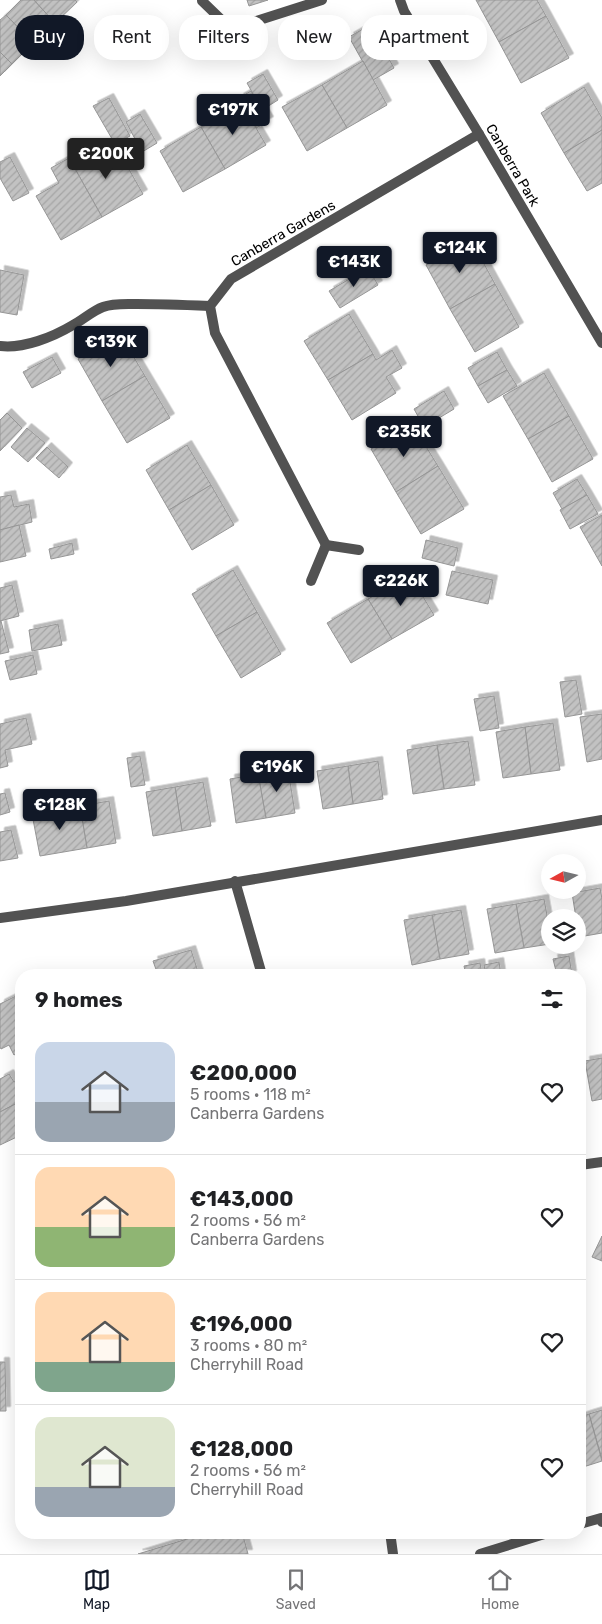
<!DOCTYPE html>
<html lang="en">
<head>
<meta charset="utf-8">
<style>
  body { margin:0; font-family:Rubik,sans-serif; background:#f6f6f6; color:#202124; height:100vh; display:flex; flex-direction:column; font-size:19px; white-space:nowrap }
  * { box-sizing:border-box; margin:0 }
  p { font-size:16px; color:#757577 }
  .icon { flex:none; width:28px; height:28px; fill:none; stroke:currentColor; stroke-width:2; stroke-linecap:round; stroke-linejoin:round }
  .map { position:relative; flex:1; overflow:hidden }
  .drawer { position:absolute; left:15px; top:969px; width:571px; height:570px; display:flex; flex-direction:column; background:#fff; border-radius:20px; box-shadow:0 5px 20px #0002 }
  .drawer>* { flex:none }
  .guide { position:absolute; left:15px; top:15px; width:572px; height:45px; display:flex; gap:10px }
  .needle { width:32px; rotate:262deg }
  .fabs { position:absolute; left:541px; top:854px; display:grid; gap:10px }
  .fabs a { display:grid; place-items:center; width:45px; height:45px; border-radius:50%; background:#fff; box-shadow:0 5px 20px #0002; font-size:25px }
  .price { position:absolute; translate:-50% -42px; padding:0 11px; border-radius:5px; background:#111827; color:#fff; font-size:16px; line-height:32px; filter:drop-shadow(0 1px 2px #0008) }
  .price::after { content:''; position:absolute; left:50%; top:30px; width:15px; height:11px; margin-left:-8px; background:inherit; clip-path:polygon(0 0,100% 0,50% 100%) }
  .price.active { background:#222; color:#fff }
  ul { padding:0; list-style:none }
  li { display:flex; align-items:center; gap:15px; height:125px; padding:0 20px }
  li+li { border-top:1px solid #e0e0e0 }
  li span { display:grid; place-items:center; flex:none; width:140px; height:100px; border-radius:15px; color:#555 }
  li>.icon { margin-inline-start:auto }
  span .icon { width:60px; height:60px; fill:#fffc; stroke-width:1 }
  li b { font-size:21px }
  h2 { display:flex; justify-content:space-between; align-items:center; height:60px; padding:0 20px; font-size:21px }
  .pill { padding:0 18px; border-radius:20px; background:#fff; box-shadow:0 5px 20px #0002; font-size:18px; line-height:45px }
  .pill.active { background:#111827; color:#fff }
  .tabs { display:flex; justify-content:space-around; align-items:center; height:70px; border-top:1px solid #e0e0e0; background:#fff; font-size:14px; color:#757577 }
  .tabs a { display:grid; justify-items:center; gap:2px }
  .tabs .active { color:#111827 }
  .map>svg:first-child { display:block }
</style>
</head>
<body>
<div class="map">
<svg width="602" height="1554" viewBox="0 0 602 1554">
  <defs>
    <pattern id="building-hatch" width="6" height="6" patternUnits="userSpaceOnUse" patternTransform="scale(1.25)"><rect width="6" height="6" fill="#c2c2c2"/><path d="M-1 1l2-2M0 6l6-6M5 7l2-2" fill="none" stroke="#a5a5a5"/></pattern>
    <filter id="shadow"><feDropShadow dx="4.5" dy="-4.5" stdDeviation="0" flood-color="#0004"/></filter>
  </defs>
  <rect width="100%" height="100%" fill="#fff"/>
  <g fill="url(#building-hatch)" stroke="#969696" filter="url(#shadow)">
    <polygon points="21,0 34,0 55,23 33,43 6,15"/>
    <polygon points="34,0 75,0 77,2 55,23"/>
    <polygon points="247,0 268,0 249,6"/>
    <polygon points="476,0 537,0 546,16 499,42"/>
    <polygon points="6,15 33,43 12,64 0,52 0,20"/>
    <polygon points="546,16 569,58 521,83 499,42"/>
    <polygon points="370,25 394,68 373,80 349,37"/>
    <polygon points="0,52 12,64 0,76"/>
    <polygon points="363,61 387,105 347,128 322,85"/>
    <polygon points="263,74 278,100 262,110 247,83"/>
    <polygon points="322,85 347,128 307,151 282,107"/>
    <polygon points="584,87 602,118 602,130 564,153 541,113"/>
    <polygon points="251,91 269,121 256,128 239,98"/>
    <polygon points="109,98 130,136 115,144 93,106"/>
    <polygon points="242,104 266,145 225,169 201,127"/>
    <polygon points="140,114 157,143 142,152 126,122"/>
    <polygon points="201,127 225,169 183,192 160,151"/>
    <polygon points="602,130 602,183 587,191 564,153"/>
    <polygon points="88,147 96,162 118,150 143,194 102,217 69,158"/>
    <polygon points="10,157 29,193 13,201 0,178 0,162"/>
    <polygon points="69,158 102,217 61,240 36,196 59,183 51,168"/>
    <polygon points="471,240 495,284 450,309 426,265"/>
    <polygon points="368,268 378,285 340,308 329,291"/>
    <polygon points="0,270 24,275 17,315 0,312"/>
    <polygon points="495,284 519,327 475,352 450,309"/>
    <polygon points="349,314 373,354 328,380 304,341"/>
    <polygon points="120,334 145,376 102,401 78,359"/>
    <polygon points="392,350 402,368 386,377 396,393 352,420 328,380 373,354 376,360"/>
    <polygon points="497,352 507,370 478,386 468,368"/>
    <polygon points="52,357 61,373 32,388 23,372"/>
    <polygon points="507,370 517,386 488,403 478,386"/>
    <polygon points="544,373 569,416 528,439 503,396"/>
    <polygon points="145,376 170,418 127,443 102,401"/>
    <polygon points="444,391 454,409 424,427 414,409"/>
    <polygon points="7,413 22,428 0,451 0,420"/>
    <polygon points="569,416 593,459 552,482 528,439"/>
    <polygon points="412,424 438,466 396,492 371,449"/>
    <polygon points="27,428 45,443 28,462 11,447"/>
    <polygon points="187,445 211,485 169,510 146,470"/>
    <polygon points="47,447 68,467 59,478 36,458"/>
    <polygon points="438,466 464,509 421,534 396,492"/>
    <polygon points="577,479 587,495 562,509 553,493"/>
    <polygon points="211,485 234,525 192,550 169,510"/>
    <polygon points="11,495 14,507 29,504 32,522 0,530 0,497"/>
    <polygon points="587,495 598,514 570,529 560,510"/>
    <polygon points="602,515 602,566 580,527"/>
    <polygon points="19,525 26,556 0,562 0,530"/>
    <polygon points="426,540 458,548 454,566 422,558"/>
    <polygon points="72,543 74,554 51,559 49,549"/>
    <polygon points="233,570 257,612 216,636 192,594"/>
    <polygon points="452,571 493,580 488,604 446,595"/>
    <polygon points="410,575 434,615 392,639 368,599"/>
    <polygon points="12,585 19,616 0,621 0,588"/>
    <polygon points="368,599 392,639 351,663 327,623"/>
    <polygon points="257,612 281,654 241,678 216,636"/>
    <polygon points="0,621 1,621 9,652 0,654"/>
    <polygon points="58,624 62,645 32,651 29,630"/>
    <polygon points="33,655 37,674 10,680 5,661"/>
    <polygon points="576,680 582,714 565,717 560,682"/>
    <polygon points="494,696 499,728 480,731 474,699"/>
    <polygon points="602,714 602,759 587,762 580,717"/>
    <polygon points="26,718 32,744 5,750 8,766 0,768 0,724"/>
    <polygon points="553,723 560,770 531,774 525,727"/>
    <polygon points="525,727 531,774 503,778 496,732"/>
    <polygon points="468,741 475,785 444,789 437,745"/>
    <polygon points="437,745 444,789 413,794 407,750"/>
    <polygon points="140,756 145,785 131,787 127,758"/>
    <polygon points="378,761 383,799 353,804 348,766"/>
    <polygon points="348,766 353,804 323,809 317,771"/>
    <polygon points="288,769 295,813 266,818 258,774"/>
    <polygon points="258,774 266,818 236,823 230,779"/>
    <polygon points="203,782 211,826 182,831 175,787"/>
    <polygon points="175,787 182,831 153,836 146,792"/>
    <polygon points="5,793 10,812 0,815 0,794"/>
    <polygon points="109,801 116,843 87,848 80,806"/>
    <polygon points="80,806 87,848 40,856 32,814"/>
    <polygon points="11,830 18,858 0,861 0,832"/>
    <polygon points="600,888 602,899 602,933 579,937 578,918 576,918 572,893"/>
    <polygon points="544,899 550,932 550,944 524,948 516,904"/>
    <polygon points="516,904 524,948 495,953 487,909"/>
    <polygon points="461,910 469,954 440,959 432,915"/>
    <polygon points="432,915 440,959 412,965 404,920"/>
    <polygon points="191,950 199,975 158,975 153,961"/>
    <polygon points="569,956 572,975 557,975 553,959"/>
    <polygon points="499,962 501,975 486,975 484,965"/>
    <polygon points="480,963 482,975 466,975 464,966"/>
    <polygon points="21,993 21,1006 16,996"/>
    <polygon points="16,996 21,1006 21,1051 14,1055 9,1045 1,1049 0,1047 0,1004"/>
    <polygon points="602,1058 602,1099 592,1101 585,1061"/>
    <polygon points="9,1074 14,1082 21,1078 21,1101 0,1112 0,1079"/>
    <polygon points="21,1101 21,1135 0,1145 0,1112"/>
    <polygon points="602,1236 602,1261 592,1257"/>
    <polygon points="0,1362 5,1362 6,1411 0,1411"/>
    <polygon points="602,1410 602,1459 589,1414"/>
    <polygon points="589,1414 602,1461 580,1468 580,1417"/>
    <polygon points="210,1532 242,1532 248,1554 138,1554"/>
  </g>
  <g fill="none" stroke-linecap="round" stroke-linejoin="round">
    <polyline stroke="#525252" stroke-width="10" points="202,1 231,29 322,0"/>
    <g stroke="#525252" stroke-width="10">
      <polyline points="400,0 404,11 479,134 602,343"/>
      <path d="M0,346C23,349 53,337 73,325C83,320 92,311 103,307C113,303 127,304 137,304C162,304 186,305 210,306"/>
      <polyline points="326,545 215,333 210,306 231,279 479,134"/>
      <polyline points="311,581 326,545 359,550"/>
      <polyline points="235,881 262,975"/>
      <polyline points="0,918 126,901 602,820"/>
      <polyline points="580,1165 602,1162"/>
      <polyline points="580,1524 601,1518 602,1522"/>
      <polyline points="390,1532 393,1554"/>
      <polyline points="480,1554 551,1532"/>
    </g>
  </g>
  <g text-anchor="middle" stroke-width="4.5" stroke-linejoin="round" paint-order="stroke">
    <g font-size="14" fill="#000" stroke="#fff">
      <text transform="translate(513 165) rotate(60)" y="5">Canberra Park</text>
      <text transform="translate(283 233) rotate(-30)" y="5">Canberra Gardens</text>
    </g>
  </g>
</svg>
<div class="fabs">
<a><svg class="needle" viewBox="-14 -14 28 28"><path d="M0-13l5 13h-10z" fill="#e53935"/><path d="M0 13l5-13h-10z" fill="#757577"/></svg></a>
<a><svg class="icon" aria-label="layers" viewBox="0 0 24 24"><path d="M12 4l9 5-9 5-9-5zM3 14l9 5 9-5"/></svg></a>
</div>
<b class="price" style="left:233px;top:136px">€197K</b>
<b class="price active" style="left:106px;top:180px">€200K</b>
<b class="price" style="left:460px;top:274px">€124K</b>
<b class="price" style="left:354px;top:288px">€143K</b>
<b class="price" style="left:111px;top:368px">€139K</b>
<b class="price" style="left:404px;top:458px">€235K</b>
<b class="price" style="left:401px;top:607px">€226K</b>
<b class="price" style="left:277px;top:793px">€196K</b>
<b class="price" style="left:60px;top:831px">€128K</b>
<div class="guide">
<a class="pill active">Buy</a>
<a class="pill">Rent</a>
<a class="pill">Filters</a>
<a class="pill">New</a>
<a class="pill">Apartment</a>
</div>
<section class="drawer">
<h2>9 homes<svg class="icon" aria-label="filters" viewBox="0 0 24 24"><path d="M4 7h16M4 17h16"/><circle cx="9" cy="7" r="2"/><circle cx="15" cy="17" r="2"/></svg></h2>
<ul>
<li><span style="background:linear-gradient(#c9d6e8 60%,#9aa5b1 0)"><svg class="icon" aria-label="home" viewBox="0 0 24 24"><path d="M3 11l9-7 9 7M6 9v11h12V9"/></svg></span><div><b>€200,000</b><p>5 rooms · 118 m²</p><p>Canberra Gardens</p></div><svg class="icon" aria-label="heart" viewBox="0 0 24 24"><path d="M12 20l-8-8c-3-5 5-10 8-4 3-6 11-1 8 4z"/></svg></li>
<li><span style="background:linear-gradient(#ffd9b3 60%,#8fb573 0)"><svg class="icon" aria-label="home" viewBox="0 0 24 24"><path d="M3 11l9-7 9 7M6 9v11h12V9"/></svg></span><div><b>€143,000</b><p>2 rooms · 56 m²</p><p>Canberra Gardens</p></div><svg class="icon" aria-label="heart" viewBox="0 0 24 24"><path d="M12 20l-8-8c-3-5 5-10 8-4 3-6 11-1 8 4z"/></svg></li>
<li><span style="background:linear-gradient(#ffd9b3 70%,#7fa58c 0)"><svg class="icon" aria-label="home" viewBox="0 0 24 24"><path d="M3 11l9-7 9 7M6 9v11h12V9"/></svg></span><div><b>€196,000</b><p>3 rooms · 80 m²</p><p>Cherryhill Road</p></div><svg class="icon" aria-label="heart" viewBox="0 0 24 24"><path d="M12 20l-8-8c-3-5 5-10 8-4 3-6 11-1 8 4z"/></svg></li>
<li><span style="background:linear-gradient(#dfe7d0 70%,#9aa5b1 0)"><svg class="icon" aria-label="home" viewBox="0 0 24 24"><path d="M3 11l9-7 9 7M6 9v11h12V9"/></svg></span><div><b>€128,000</b><p>2 rooms · 56 m²</p><p>Cherryhill Road</p></div><svg class="icon" aria-label="heart" viewBox="0 0 24 24"><path d="M12 20l-8-8c-3-5 5-10 8-4 3-6 11-1 8 4z"/></svg></li>
</ul>
</section>
</div>
<nav class="tabs">
<a class="active"><svg class="icon" aria-label="map" viewBox="0 0 24 24"><path d="M3 6l6-2 6 2 6-2v14l-6 2-6-2-6 2zM9 4v14M15 6v14"/></svg>Map</a>
<a><svg class="icon" aria-label="saved" viewBox="0 0 24 24"><path d="M7 4h10v16l-5-4-5 4z"/></svg>Saved</a>
<a><svg class="icon" aria-label="home" viewBox="0 0 24 24"><path d="M3 11l9-7 9 7M6 9v11h12V9"/></svg>Home</a>
</nav>
</body>
</html>
